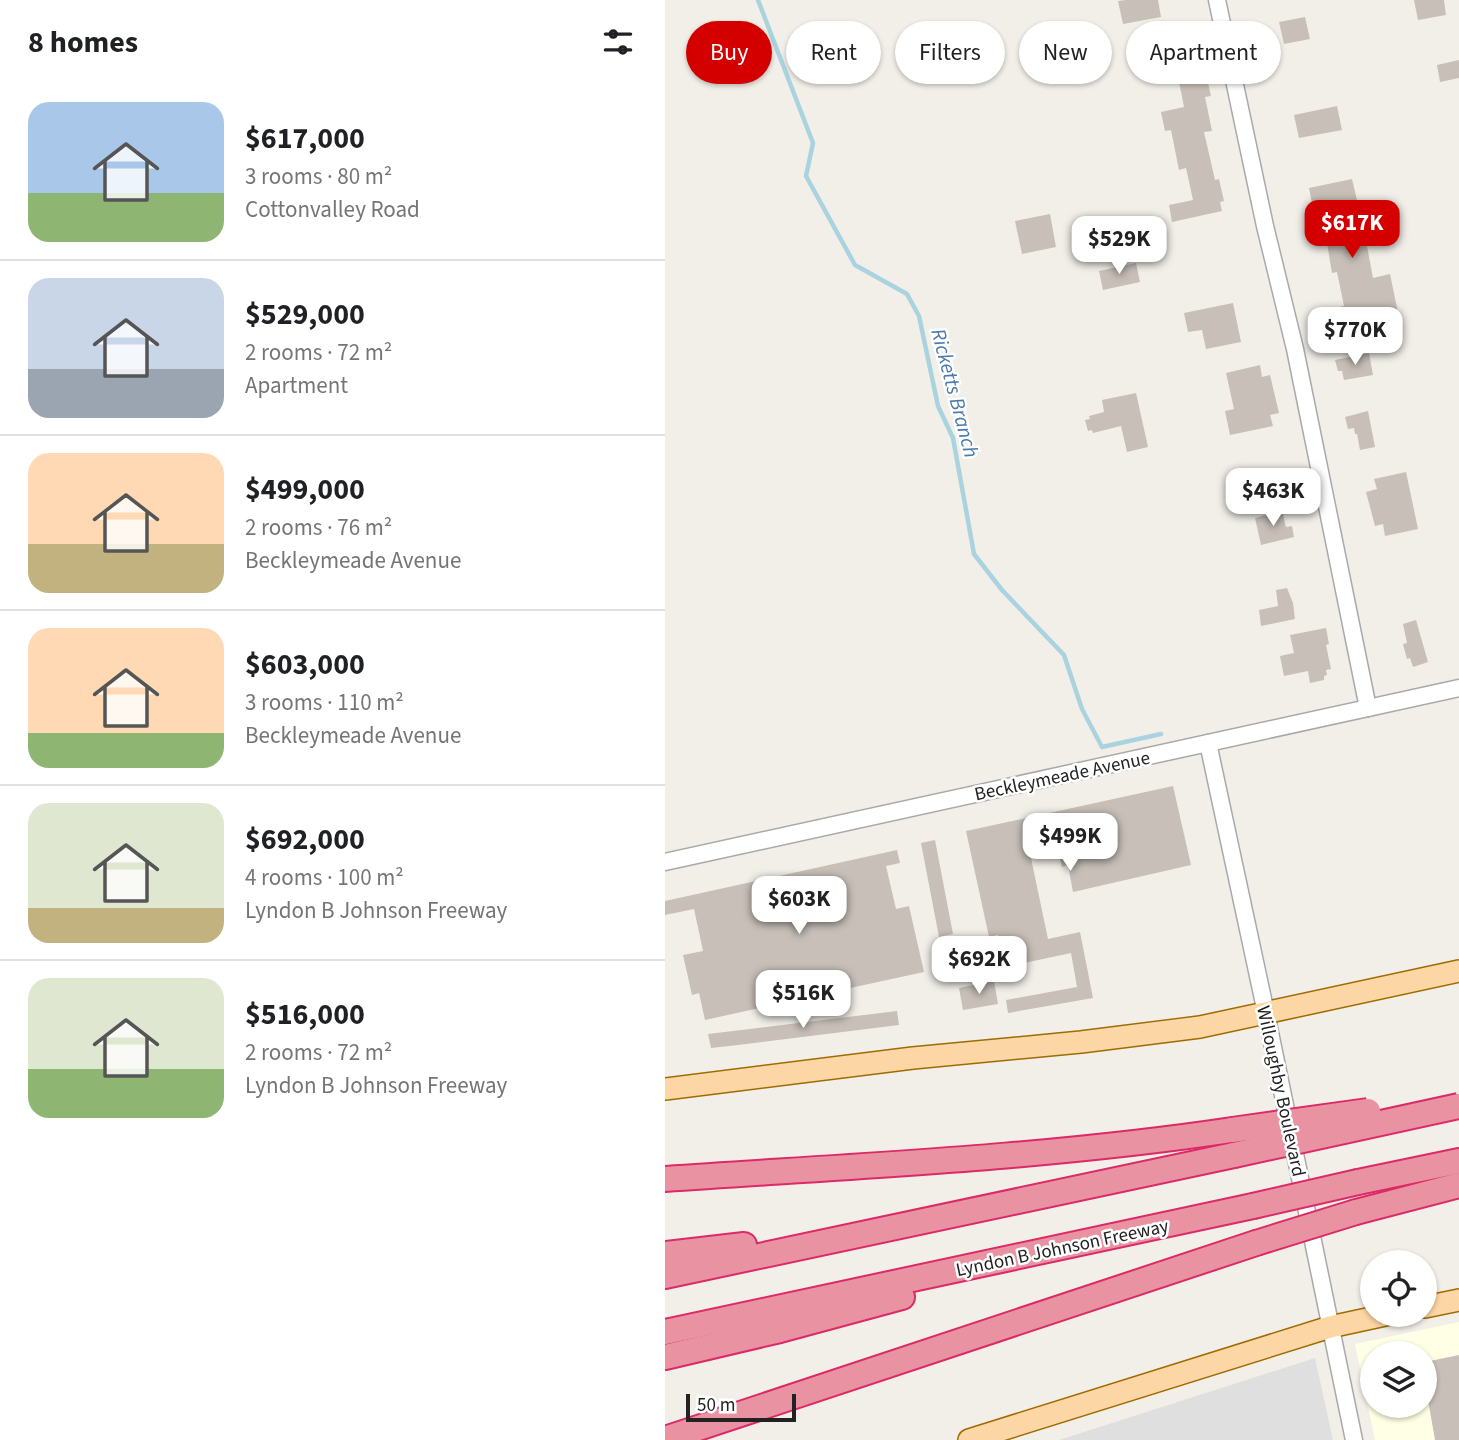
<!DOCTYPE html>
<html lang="en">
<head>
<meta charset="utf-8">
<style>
  body { margin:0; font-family:"Source Sans 3",sans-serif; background:#f2f2f2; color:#202124; height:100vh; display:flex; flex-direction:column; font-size:26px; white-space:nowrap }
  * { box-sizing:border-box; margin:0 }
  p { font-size:23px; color:#757577 }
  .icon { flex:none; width:38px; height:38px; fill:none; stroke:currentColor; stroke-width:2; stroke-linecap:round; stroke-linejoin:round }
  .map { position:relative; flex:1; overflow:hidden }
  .details { display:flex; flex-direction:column; background:#fff; width:665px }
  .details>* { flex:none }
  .guide { position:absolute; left:21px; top:21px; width:665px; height:63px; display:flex; gap:14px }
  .buttons { position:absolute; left:695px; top:1250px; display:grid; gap:14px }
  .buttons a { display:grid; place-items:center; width:77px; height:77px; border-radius:50%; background:#fff; box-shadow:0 2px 5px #0004; font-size:35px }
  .scale { position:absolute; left:21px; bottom:18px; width:110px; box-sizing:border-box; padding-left:7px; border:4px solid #222; border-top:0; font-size:19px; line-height:24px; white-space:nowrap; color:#222; -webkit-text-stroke:5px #fff; paint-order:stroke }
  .price { position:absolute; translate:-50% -60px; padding:0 16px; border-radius:14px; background:#fff; color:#222; font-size:23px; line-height:46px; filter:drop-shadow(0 2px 4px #0008) }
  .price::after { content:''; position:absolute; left:50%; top:42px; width:21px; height:16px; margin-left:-10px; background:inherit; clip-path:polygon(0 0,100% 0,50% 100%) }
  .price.current { background:#d40000; color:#fff }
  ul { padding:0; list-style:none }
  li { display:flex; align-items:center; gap:21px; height:175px; padding:0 28px }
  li+li { border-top:2px solid #e0e0e0 }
  li span { display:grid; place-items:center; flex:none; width:196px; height:140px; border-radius:21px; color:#555 }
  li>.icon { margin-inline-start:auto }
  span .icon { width:84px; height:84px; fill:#fffc; stroke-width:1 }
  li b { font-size:30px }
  h2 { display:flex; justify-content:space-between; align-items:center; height:84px; padding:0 28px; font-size:30px }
  .pill { padding:0 24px; border-radius:32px; background:#fff; box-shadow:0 2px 5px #0004; font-size:24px; line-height:63px }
  .pill.current { background:#d40000; color:#fff }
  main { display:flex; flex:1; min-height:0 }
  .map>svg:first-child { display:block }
</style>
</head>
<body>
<main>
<section class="details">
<h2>8 homes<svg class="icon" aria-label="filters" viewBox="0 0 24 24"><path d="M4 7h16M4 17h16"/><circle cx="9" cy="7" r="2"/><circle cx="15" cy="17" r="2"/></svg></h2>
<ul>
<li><span style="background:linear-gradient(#a9c7e8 65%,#8fb573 0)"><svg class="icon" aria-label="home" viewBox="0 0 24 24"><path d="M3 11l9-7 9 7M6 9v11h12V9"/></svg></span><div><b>$617,000</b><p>3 rooms · 80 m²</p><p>Cottonvalley Road</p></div></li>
<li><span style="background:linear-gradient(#c9d6e8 65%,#9aa5b1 0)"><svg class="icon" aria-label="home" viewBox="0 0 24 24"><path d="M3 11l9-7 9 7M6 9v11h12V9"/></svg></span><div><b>$529,000</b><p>2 rooms · 72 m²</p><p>Apartment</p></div></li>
<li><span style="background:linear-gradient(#ffd9b3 65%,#c2b280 0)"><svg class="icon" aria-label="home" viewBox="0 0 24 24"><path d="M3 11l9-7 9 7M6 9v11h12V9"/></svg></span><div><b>$499,000</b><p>2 rooms · 76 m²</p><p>Beckleymeade Avenue</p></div></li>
<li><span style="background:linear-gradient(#ffd9b3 75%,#8fb573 0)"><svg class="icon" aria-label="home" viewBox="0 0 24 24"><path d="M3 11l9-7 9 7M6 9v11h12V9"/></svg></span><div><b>$603,000</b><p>3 rooms · 110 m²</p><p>Beckleymeade Avenue</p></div></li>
<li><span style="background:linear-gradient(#dfe7d0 75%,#c2b280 0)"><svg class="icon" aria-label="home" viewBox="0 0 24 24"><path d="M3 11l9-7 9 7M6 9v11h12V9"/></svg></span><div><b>$692,000</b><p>4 rooms · 100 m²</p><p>Lyndon B Johnson Freeway</p></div></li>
<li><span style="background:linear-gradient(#dfe7d0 65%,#8fb573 0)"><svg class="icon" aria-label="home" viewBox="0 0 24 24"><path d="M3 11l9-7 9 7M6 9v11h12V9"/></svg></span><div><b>$516,000</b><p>2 rooms · 72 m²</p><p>Lyndon B Johnson Freeway</p></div></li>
</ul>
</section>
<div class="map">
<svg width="794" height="1440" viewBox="0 0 794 1440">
  <rect width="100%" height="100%" fill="#f2efe9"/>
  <polygon fill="#e0dfdf" points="650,1358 668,1440 394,1440"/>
  <path fill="#ffffe5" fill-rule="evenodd" d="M794,1322V1440H710L690,1344ZM707,1353H760V1405H707Z"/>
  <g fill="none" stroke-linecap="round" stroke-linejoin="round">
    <polyline stroke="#aad3df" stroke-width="4.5" points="93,0 148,143 141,176 190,265 242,294 254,316 273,406 288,438 309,554 337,590 399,655 417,709 437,747 496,734"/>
  </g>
  <g fill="#c7bfb8">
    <polygon points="461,0 493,0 496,17 458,24 453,1"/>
    <polygon points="749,0 779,0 781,15 753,20"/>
    <polygon points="640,17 645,39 619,44 614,22"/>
    <polygon points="532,35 546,96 540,97 547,131 539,132 550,180 554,179 559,201 555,202 557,211 507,222 504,205 528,200 521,168 514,170 506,130 500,131 496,112 519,107 506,41"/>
    <polygon points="794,60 794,78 775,82 772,65"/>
    <polygon points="672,106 677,130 634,138 629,115"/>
    <polygon points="687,179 692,200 690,200 700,246 702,246 708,278 725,274 735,322 685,333 684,327 676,330 670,308 679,306 672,272 667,273 661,237 654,238 644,188"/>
    <polygon points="385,214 391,247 357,254 350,221"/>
    <polygon points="471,263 475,282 438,290 434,271"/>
    <polygon points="568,303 576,342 541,349 537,330 523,332 519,313"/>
    <polygon points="704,353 708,375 679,380 677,371 673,371 670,360"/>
    <polygon points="595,365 597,377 605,375 614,413 605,415 608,426 565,435 560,411 569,409 561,373"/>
    <polygon points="471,393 483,447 462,452 456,426 428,433 427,430 423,431 420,420 425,419 424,416 439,412 437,400"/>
    <polygon points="703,411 710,447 695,450 692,434 690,434 689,428 683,429 680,417"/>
    <polygon points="741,472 753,529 720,536 718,524 710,526 701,492 712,489 709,479"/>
    <polygon points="617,511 621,527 627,526 629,537 596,545 590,518"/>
    <polygon points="622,588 628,603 630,619 596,626 594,610 613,606 611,590"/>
    <polygon points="751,620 763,662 748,667 745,658 742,659 738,644 742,643 738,624"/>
    <polygon points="661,628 664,644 661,645 666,669 661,670 662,675 659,676 659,680 645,683 643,671 619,676 615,656 629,653 625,635"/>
    <polygon points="508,786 526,865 408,892 403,865 397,867 387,827 364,831 370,857 366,858 383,939 415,932 428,998 343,1013 341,1000 412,987 406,953 340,967 333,935 324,937 301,831"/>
    <polygon points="270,840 288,934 274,937 256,843"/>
    <polygon points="232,850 235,863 221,866 231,909 244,906 259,972 153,995 153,992 130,997 131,1000 40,1020 34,993 27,995 18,955 38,951 29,909 0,915 0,901"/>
    <polygon points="329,981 333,1004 298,1010 294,988"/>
    <polygon points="232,1011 234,1025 73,1045 46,1048 43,1034"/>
    <polygon points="794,1355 794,1440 770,1440 760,1383 760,1362"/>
  </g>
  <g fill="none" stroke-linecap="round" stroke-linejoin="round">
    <g stroke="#a9a9a9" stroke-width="19">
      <g id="minor">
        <polyline points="552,0 600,226 630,349 703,708"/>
        <polyline points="543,743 601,1013 689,1440"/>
        <polyline points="0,862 794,688"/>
      </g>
    </g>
    <g stroke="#a06b00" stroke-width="24">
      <g id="major">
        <polyline points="0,1089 248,1058 416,1042 535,1027 794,971"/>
        <polyline points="760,1307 794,1300"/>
        <polyline points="304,1440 665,1327 725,1314"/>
      </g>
    </g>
    <g stroke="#dc2a67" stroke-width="28">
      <g id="highway">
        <path d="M0,1179C189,1166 379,1158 567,1130"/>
        <polyline points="693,1182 794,1161"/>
        <polyline points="691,1212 794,1185"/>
        <polyline points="0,1254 79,1245"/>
        <polyline points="0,1276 569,1155"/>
        <polyline points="0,1332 588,1206"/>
        <polyline points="0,1357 115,1330 237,1297"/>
        <polyline points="0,1439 591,1243"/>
      </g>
    </g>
    <use href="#minor" stroke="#fff" stroke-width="16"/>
    <use href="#major" stroke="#fcd6a4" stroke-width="21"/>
    <use href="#highway" stroke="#e892a2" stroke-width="24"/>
    <g stroke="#dc2a67" stroke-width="28" stroke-linecap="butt">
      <g id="highway-bridge">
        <polyline points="567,1130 703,1111"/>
        <polyline points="569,1155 794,1106"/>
        <polyline points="588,1206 693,1182"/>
        <polyline points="591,1243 691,1212"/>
      </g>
    </g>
    <use href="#highway-bridge" stroke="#e892a2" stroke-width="24"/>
  </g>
  <g text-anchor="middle" stroke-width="5" stroke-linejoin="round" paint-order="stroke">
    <g font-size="19" fill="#222" stroke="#fff">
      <text transform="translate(397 775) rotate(-12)" y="7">Beckleymeade Avenue</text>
      <text transform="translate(617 1091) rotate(78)" y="7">Willoughby Boulevard</text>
      <text transform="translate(397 1247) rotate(-12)" y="7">Lyndon B Johnson Freeway</text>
    </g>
    <g font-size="21" font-style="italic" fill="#4a7aab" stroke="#fff">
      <text transform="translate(290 393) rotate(75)" y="7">Ricketts Branch</text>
    </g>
  </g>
</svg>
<div class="buttons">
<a><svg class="icon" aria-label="locate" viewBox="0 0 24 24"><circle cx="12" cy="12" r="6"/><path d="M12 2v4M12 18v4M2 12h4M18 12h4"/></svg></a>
<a><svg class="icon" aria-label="layers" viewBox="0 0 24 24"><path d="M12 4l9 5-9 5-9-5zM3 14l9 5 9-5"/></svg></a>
</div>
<div class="scale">50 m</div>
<b class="price current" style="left:687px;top:260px">$617K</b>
<b class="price" style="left:454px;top:276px">$529K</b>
<b class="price" style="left:690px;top:367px">$770K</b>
<b class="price" style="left:608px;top:528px">$463K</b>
<b class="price" style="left:405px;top:873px">$499K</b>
<b class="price" style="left:134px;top:936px">$603K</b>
<b class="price" style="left:314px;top:996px">$692K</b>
<b class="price" style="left:138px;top:1030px">$516K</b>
<div class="guide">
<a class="pill current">Buy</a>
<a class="pill">Rent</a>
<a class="pill">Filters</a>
<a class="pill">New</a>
<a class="pill">Apartment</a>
</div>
</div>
</main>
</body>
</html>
